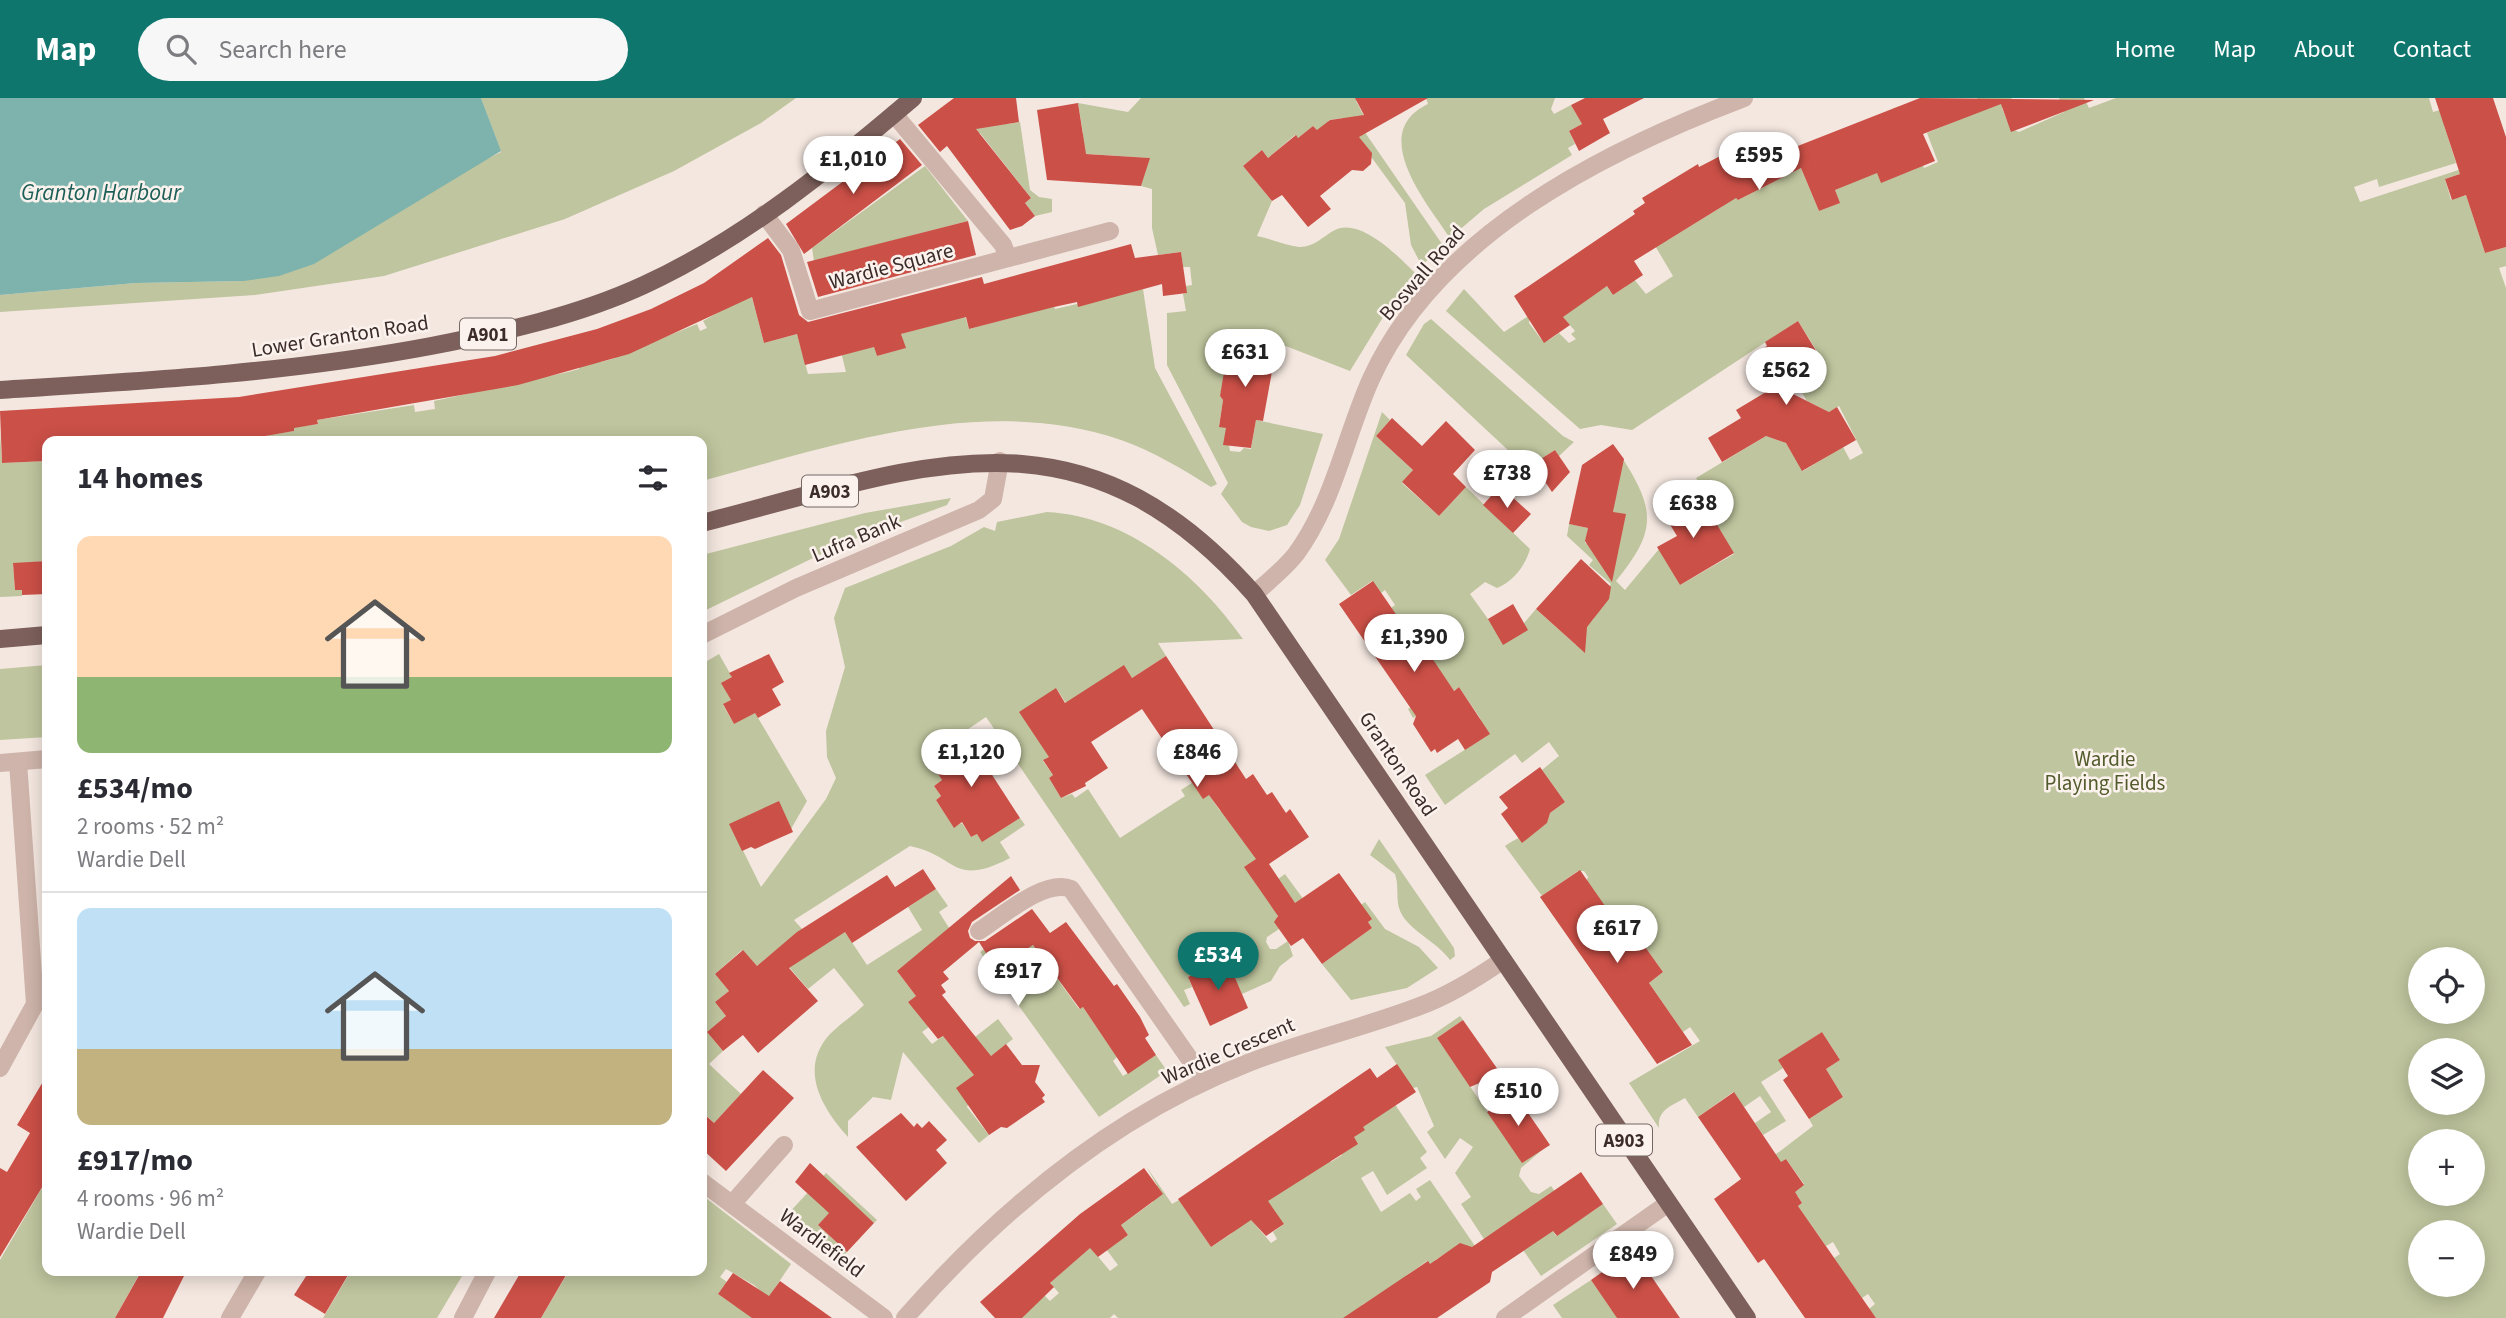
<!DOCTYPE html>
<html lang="en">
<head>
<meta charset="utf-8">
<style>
  body { margin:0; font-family:"Source Sans 3",sans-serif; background:#f7f7f7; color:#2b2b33; height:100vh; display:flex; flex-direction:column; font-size:26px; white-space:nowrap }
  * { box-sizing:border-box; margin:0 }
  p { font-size:23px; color:#7c7c81 }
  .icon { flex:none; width:38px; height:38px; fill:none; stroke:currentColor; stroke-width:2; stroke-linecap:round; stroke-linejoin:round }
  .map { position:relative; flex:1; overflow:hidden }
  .side { position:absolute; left:42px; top:338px; width:665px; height:840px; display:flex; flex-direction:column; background:#fff; border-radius:14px; box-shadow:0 4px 18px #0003 }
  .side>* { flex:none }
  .controls { position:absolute; left:2408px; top:849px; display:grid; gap:14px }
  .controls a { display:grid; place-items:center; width:77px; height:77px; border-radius:50%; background:#fff; box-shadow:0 4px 18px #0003; font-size:35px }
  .price { position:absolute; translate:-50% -60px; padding:0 16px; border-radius:24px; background:#fff; color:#222; font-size:23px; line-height:46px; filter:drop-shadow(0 2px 4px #0008) }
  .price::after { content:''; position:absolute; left:50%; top:42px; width:21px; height:16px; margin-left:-10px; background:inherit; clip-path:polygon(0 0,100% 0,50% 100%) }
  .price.current { background:#0f766e; color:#fff }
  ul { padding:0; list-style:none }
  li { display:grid; align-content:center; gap:14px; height:371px; padding:0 35px }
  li+li { border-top:2px solid #e1e1e2 }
  li span { display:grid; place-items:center; height:217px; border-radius:14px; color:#555 }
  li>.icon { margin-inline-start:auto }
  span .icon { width:126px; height:126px; fill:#fffc; stroke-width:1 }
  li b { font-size:30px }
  h2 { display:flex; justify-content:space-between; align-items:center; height:84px; padding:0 35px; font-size:30px }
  header { display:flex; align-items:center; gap:42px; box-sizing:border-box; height:98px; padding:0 35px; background:#0f766e; color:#fff }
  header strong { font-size:33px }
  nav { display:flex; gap:38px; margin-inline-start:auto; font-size:24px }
  .search { width:490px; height:63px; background:#f7f7f7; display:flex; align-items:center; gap:18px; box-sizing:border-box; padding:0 24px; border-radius:38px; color:#7c7c81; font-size:26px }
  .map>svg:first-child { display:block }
</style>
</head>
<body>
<header>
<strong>Map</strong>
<div class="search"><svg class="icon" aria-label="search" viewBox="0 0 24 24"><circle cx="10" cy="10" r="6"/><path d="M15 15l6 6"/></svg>Search here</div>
<nav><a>Home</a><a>Map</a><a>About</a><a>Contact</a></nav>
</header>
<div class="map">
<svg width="2506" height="1220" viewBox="0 0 2506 1220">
  <rect width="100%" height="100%" fill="#f4e7e0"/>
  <g fill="#bfc59e" fill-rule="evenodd">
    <polygon points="481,0 796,0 761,25 674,73 565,121 384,178 255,197 0,214 0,197 136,185 244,183 501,54"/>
    <polygon points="988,0 1008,26 1020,24 1030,92 1039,99 1052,101 1052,114 1035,118 1025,105 1031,100 980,35 970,41"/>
    <path d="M1141,0H1361L1356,3L1365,20L1364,33L1442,146L1422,168L1411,147L1405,105L1369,56L1371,54L1343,20L1329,22L1322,37L1313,28L1298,40L1295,37L1268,60L1262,52L1243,68L1272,103L1257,138C1271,141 1286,147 1299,149C1312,150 1323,139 1333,133C1359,117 1399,159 1415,175L1385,216L1350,273L1278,245H1228L1225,263L1229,264L1220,298L1223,302L1219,328L1226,330L1230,353L1240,354L1244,350L1251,351L1256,322L1323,336L1300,407L1287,427L1269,433L1251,429L1242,424L1221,396L1228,385L1167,267V215L1186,213L1183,196L1186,195V188L1192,187L1190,169H1183L1181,154L1158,157L1152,130V91L1141,88L1149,60L1073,55L1070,37L1083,35L1078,5L1128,14Z"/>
    <path d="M1426,0H1555L1551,11L1554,16L1571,7L1582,26L1569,33L1575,46L1568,50L1572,57L1484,111L1450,140C1427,105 1367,35 1428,6Z"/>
    <path d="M1977,0H2012L2002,10L2010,30L2019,34L2064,14L2059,0H2084L2089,10L2116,0H2429L2433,14L2481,0L2495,11L2444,27L2456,65L2379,89L2377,81L2354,89L2360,104L2471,68L2472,72L2445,81L2451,102L2466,97L2485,155L2506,149V168L2499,170L2506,190V1220H1876L1869,1211L1875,1206L1868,1196L1862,1200L1834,1160L1840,1156L1833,1144L1826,1148L1798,1108L1802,1105L1798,1098L1790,1097L1804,1086L1786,1061L1772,1070L1767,1063L1813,1028L1809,1021L1843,999L1826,971L1840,962L1822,934L1779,962L1783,970L1761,984L1786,1023L1763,1037L1755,1025L1771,1014L1760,998L1744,1009L1733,994L1698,1019L1685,1000C1671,1008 1657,1012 1659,1030L1629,985L1700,943L1690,929L1683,934L1649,885L1663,874L1643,846L1629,856L1586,784L1588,779L1584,773H1578L1542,798L1505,748C1518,738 1536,734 1547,725L1546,718L1565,704L1542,672L1559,658L1549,644L1522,665L1515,656L1445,707L1425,677L1485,639L1480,620L1459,589L1413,620L1408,611L1432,594L1434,563L1424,549L1420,551L1391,510L1395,507L1385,492L1381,495L1372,483L1351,497L1325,462L1339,441L1382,314L1390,322L1376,338L1413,372L1402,385L1439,418L1466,389L1530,451C1525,468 1514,483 1497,490L1485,484L1470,496L1488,521L1527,532L1524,525L1536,511L1576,547L1581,546L1584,528L1594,521L1591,509L1611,486L1589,467L1593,462L1567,438L1569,426L1588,430L1585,445L1619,452L1613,414L1621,358C1656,412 1657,433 1616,483L1625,492L1659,451L1680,487L1734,456L1698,395L1703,391L1696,380L1766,338L1786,345L1803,373L1843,349L1850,362L1863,355L1839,308L1829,314L1807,303L1793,280L1819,264L1815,257L1818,255L1798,223L1632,332L1601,327L1580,331L1446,213L1464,191L1504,234L1530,217L1529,225L1541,241L1549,242L1559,235L1569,245L1576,241L1571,236L1575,233L1562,218L1607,188L1613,197L1625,189L1629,175L1646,196L1673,178L1648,136L1668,142L1723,108L1730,87L1738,102L1801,70L1819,113L1839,105L1835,92L1851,85L1866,47L1881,84L1915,71L1892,11L1900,8L1924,70L1938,64L1927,35L1982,12ZM2420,861H2473V914H2420ZM2420,952H2473V1004H2420ZM2420,1043H2473V1096H2420ZM2420,1134H2473V1186H2420Z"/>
    <polygon points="925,68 968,123 814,163 812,150"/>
    <path d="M1143,191L1155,270L1217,386L1211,389C1182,371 1153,353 1121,342C983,295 836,347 702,383V343H241L240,338L252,331L254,341L268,339L267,329L276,336L294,333L293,325L304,328L318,326L317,322L414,307L415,314L435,311L434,303L568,274L579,271L578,264L598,257L601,264L612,261L697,226L700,233L707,230L703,223L751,196L764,245L797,236L808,276L846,274L840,250L872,242L877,258L905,250L901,236L965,218L969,231L1054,208L1055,211Z"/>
    <polygon points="1431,221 1563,338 1574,344 1559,358 1555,352 1531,368 1524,367 1406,257 1424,226"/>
    <polygon points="0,334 2,365 47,363 47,463 13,466 15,492 22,492 22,498 0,499"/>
    <polygon points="951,400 947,407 844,445 702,514 702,457 865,415"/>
    <path d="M1047,414C1128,418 1198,477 1243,541L1158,545L1166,558L1132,580L1124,568L1068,608L1056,590L1052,657L1043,663L1053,677L1049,680L1061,700L1072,696L1075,700L1088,691L1120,740L1185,698L1181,692L1232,659L1238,669L1206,692L1220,713L1232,706L1238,736L1243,743L1275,748L1245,769L1261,793L1285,776L1304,802L1277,818L1279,831L1267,839L1266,844L1270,851H1276L1288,843L1293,858L1280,868L1271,883L1242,896L1227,862L1188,879L1192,889L1184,892L1190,906L1184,909L986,619L927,659L942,682L934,688L941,698L936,702L954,729L962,725L971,739L977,736L982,743L1020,720L1025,727L1000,744L1010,760C952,790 958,758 910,748L794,822L802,831L845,834L867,867L922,832L908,809L936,791L948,808L939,814L951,833L897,873L916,898L908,904L933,926L922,934L932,946L943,938L956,954L998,921L1013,941L985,963L967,1009L989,1037L979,1045L903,954L891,1002L873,999L848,1023V1039C822,1010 798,971 830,936C841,925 854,917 864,907L834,870L808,891L775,853L757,868L742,852L715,876L729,893L715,904L726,918L707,934L723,953L709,966L741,996L714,1025L702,1013V566L719,556L732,579L722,585L731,602L723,607L734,626L754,613L807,703L791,731L730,726L761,789L826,701L836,680L827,659L826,633L845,569L834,520L845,490L951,448L984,429L995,433L997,424Z"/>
    <polygon points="47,567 47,639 0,642 0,571"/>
    <path d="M1379,741L1454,850L1455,858L1450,862C1437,843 1405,831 1399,810C1396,799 1399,788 1395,776L1370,757Z"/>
    <polygon points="1365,804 1385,831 1419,849 1438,870 1407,890 1351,902 1322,866 1372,830 1358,809"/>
    <polygon points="1033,847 1079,911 1083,909 1117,959 1113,963 1123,978 1156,957 1167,973 1099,1019 980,854 984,851 997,870"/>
    <polygon points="1460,918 1463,922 1437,940 1508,1044 1535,1026 1549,1046 1521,1070 1519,1078 1531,1094 1539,1096 1551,1088 1561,1102 1542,1116 1556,1138 1603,1106 1617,1126 1541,1178 1506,1127 1484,1141 1461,1106 1471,1099 1455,1075 1473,1049 1460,1040 1445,1061 1427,1034 1434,1028 1417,989 1399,993 1408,983 1385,949 1431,938"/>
    <polygon points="1384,990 1427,1054 1420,1060 1427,1070 1387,1097 1373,1073 1361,1080 1381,1114 1410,1095 1416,1103 1421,1099 1416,1091 1430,1082 1477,1151 1460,1146 1435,1162 1439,1180 1427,1163 1407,1177 1395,1209 1384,1193 1362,1207 1370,1220 1118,1220 1114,1216 1110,1220 1022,1220 1041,1194 1050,1203 1059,1195 1050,1185 1090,1149 1110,1173 1118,1167 1106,1151 1128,1137 1121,1127 1153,1104 1147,1095 1157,1087 1146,1068 1172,1106 1179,1102 1211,1149 1231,1136 1247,1117 1271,1145 1277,1141 1273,1134 1284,1126 1263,1101 1324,1054 1331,1064 1342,1057 1335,1046 1364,1032 1357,1020"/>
    <polygon points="826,1075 877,1122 874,1125 845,1099 818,1127 847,1154 839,1162 785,1119"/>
    <polygon points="47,1081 47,1172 141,1173 115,1220 0,1220 0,1162"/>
    <polygon points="702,1097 791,1166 768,1200 754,1187 726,1171 720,1179 727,1184 718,1196 735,1208 738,1205 753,1220 541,1220 569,1173 702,1172"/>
    <polygon points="351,1173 351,1172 465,1173 437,1220 323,1220"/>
    <polygon points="1591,1182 1611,1211 1627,1220 1562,1220 1553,1207"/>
  </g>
  <polygon fill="#7db3ac" points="0,0 481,0 501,53 314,166 279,178 244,183 136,185 0,197"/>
  <g fill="#cb5047">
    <polygon points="954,0 1016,0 1019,24 976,31 1031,100 1025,105 1035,118 1022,128 1010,132 947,48 940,54 918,27"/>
    <polygon points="1355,0 1428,0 1359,39 1372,55 1371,66 1363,73 1352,72 1320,98 1331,111 1308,129 1282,97 1272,103 1243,68 1262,52 1268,60 1296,37 1298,40 1313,28 1317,32 1330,22 1364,17"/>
    <polygon points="1585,0 1644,0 1603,21 1610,35 1579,53 1569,33 1582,26 1571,7"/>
    <polygon points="1920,0 2094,2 2011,34 2001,6 1923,36 1935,63 1881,85 1877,75 1835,92 1840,105 1819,113 1801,70 1738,102 1736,100 1634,163 1643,177 1613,197 1607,188 1563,219 1570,227 1544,245 1514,198 1635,116 1633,113 1645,105 1642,100 1698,66 1699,69 1759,38 1770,59"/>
    <polygon points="2435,0 2493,0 2506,39 2506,149 2485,155 2466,97 2452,102 2445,81 2460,76"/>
    <polygon points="1078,5 1086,56 1150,60 1141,88 1047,82 1037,12"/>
    <polygon points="900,41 922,67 804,156 786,126"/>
    <polygon points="968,123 976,157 818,199 807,164"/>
    <polygon points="768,140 781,157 799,217 808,224 982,179 984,186 1131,146 1135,160 1181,154 1187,195 1163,198 1162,186 1078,209 1077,204 1054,209 969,231 966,219 901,236 906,250 877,258 874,249 805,267 797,236 764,245 752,199 629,256 518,287 317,322 318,326 294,330 294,333 236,343 180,343 180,338 133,343 47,343 47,363 2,365 0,313 239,299 495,258 597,231 651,211 704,185"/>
    <polygon points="1798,223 1818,256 1815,257 1819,264 1779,289 1829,314 1837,309 1856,342 1802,373 1786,345 1766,338 1722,364 1708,340 1741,320 1736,312 1771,291 1751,258 1767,248 1765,244"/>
    <polygon points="1233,238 1277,246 1263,323 1256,322 1251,350 1223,347 1226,330 1219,329 1223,302 1220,298 1229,244 1232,245"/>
    <polygon points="1392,320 1422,348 1446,323 1475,352 1453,376 1466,389 1439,418 1402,384 1413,372 1376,338"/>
    <polygon points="1613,346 1624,361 1613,414 1626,416 1612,484 1585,443 1588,430 1569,426 1582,367"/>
    <polygon points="1555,352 1570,374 1552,394 1533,366"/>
    <polygon points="1500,388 1531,416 1513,435 1483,407"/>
    <polygon points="1698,395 1734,455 1680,487 1657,449 1677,438 1663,415"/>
    <polygon points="1581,461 1611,489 1609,501 1587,529 1585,555 1536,511"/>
    <polygon points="47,463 47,496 22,497 22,492 15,492 13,465"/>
    <polygon points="1373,483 1420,551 1424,548 1454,593 1459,589 1490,636 1465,652 1458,641 1437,655 1435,651 1431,654 1413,626 1416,618 1339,506"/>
    <polygon points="1513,506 1528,532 1503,547 1488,521"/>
    <polygon points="769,556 784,584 772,591 781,607 758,620 755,615 734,626 723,606 731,602 721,585 732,579 729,575"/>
    <polygon points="1166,558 1246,681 1253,676 1267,697 1272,694 1286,715 1290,711 1309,739 1269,766 1295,805 1339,775 1372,821 1368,824 1372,830 1322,866 1303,840 1291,848 1274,824 1278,818 1244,769 1256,761 1209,697 1203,701 1142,611 1091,644 1108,670 1085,685 1086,688 1061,700 1049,680 1053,677 1043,662 1049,659 1019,614 1056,590 1065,605 1124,567 1132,580"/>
    <polygon points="969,631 990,663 985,666 1020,720 982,744 977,736 971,739 962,724 954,730 936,702 941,698 934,688 942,682 927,659"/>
    <polygon points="1540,669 1565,704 1550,715 1547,725 1522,745 1501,716 1508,710 1499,699"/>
    <polygon points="779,703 793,734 755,751 751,749 742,753 729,726"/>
    <polygon points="923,771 936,791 852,845 845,834 789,870 818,903 758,955 743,937 723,953 707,934 726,918 715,904 729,893 715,876 743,852 757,868 797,834 887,777 895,789"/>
    <polygon points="1580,772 1635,851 1643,846 1663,874 1649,885 1692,947 1657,966 1540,799"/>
    <polygon points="1011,778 1020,792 972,824 968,833 970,840 975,843 985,843 1032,811 1050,835 1066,824 1114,888 1117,886 1140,919 1149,937 1145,940 1156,957 1128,976 1083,909 1080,911 1033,847 996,871 979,844 943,874 949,881 941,887 946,894 942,897 991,958 1006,946 1022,967 1040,967 1035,984 1045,997 1042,1000 1045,1004 1007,1030 1001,1029 989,1037 956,990 974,977 943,938 938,941 908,904 916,898 897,873"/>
    <polygon points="1227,861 1248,910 1210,928 1188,879"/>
    <polygon points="1463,922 1501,976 1470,989 1437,940"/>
    <polygon points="1822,934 1840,962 1826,971 1843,999 1809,1021 1783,982 1788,978 1778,962"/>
    <polygon points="1397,966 1416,994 1363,1029 1365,1032 1354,1039 1358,1046 1268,1103 1284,1126 1266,1138 1251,1122 1211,1149 1178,1101 1370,970 1377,980"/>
    <polygon points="763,972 794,1000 726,1073 702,1051 702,1014 714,1025"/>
    <polygon points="47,977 47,1081 0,1159 0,1070 7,1074 30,1035 17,1027"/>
    <polygon points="1734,994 1781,1064 1786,1061 1804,1087 1795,1094 1802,1105 1798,1108 1876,1220 1805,1220 1764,1161 1758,1165 1714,1101 1741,1081 1698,1019"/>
    <polygon points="1515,996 1550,1047 1522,1065 1487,1014"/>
    <polygon points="901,1015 914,1029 917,1025 922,1030 929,1023 947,1042 936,1052 947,1065 906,1103 856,1049"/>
    <polygon points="810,1065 874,1125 847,1154 818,1127 829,1115 795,1084"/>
    <polygon points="1144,1070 1163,1096 1121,1127 1128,1137 1098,1159 1090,1150 1050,1185 1054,1189 1022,1220 995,1220 980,1204 1080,1116"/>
    <polygon points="1581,1074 1603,1106 1557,1138 1553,1133 1492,1174 1490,1184 1437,1220 1343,1220 1428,1163 1430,1166 1460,1145 1472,1149"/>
    <polygon points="1633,1152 1647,1172 1680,1220 1617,1220 1591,1182"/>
    <polygon points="142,1172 187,1172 163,1220 115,1220"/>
    <polygon points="310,1172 351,1172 325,1216 294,1197"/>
    <polygon points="522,1172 569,1172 541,1220 494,1220"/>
    <polygon points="733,1175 769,1198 780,1183 832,1220 752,1220 718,1196"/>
  </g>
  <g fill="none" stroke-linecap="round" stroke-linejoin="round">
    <g stroke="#ceb4aa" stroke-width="18">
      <polyline points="894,16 1003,147 1008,160"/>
      <polyline points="764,116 791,152 810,213 1110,133"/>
      <path d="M1254,496C1268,484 1284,471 1296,456C1334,404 1345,339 1371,281C1436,137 1604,53 1744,0"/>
      <polyline points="702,537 796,490 979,412 993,401 1000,363"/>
      <polyline points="0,665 47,661"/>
      <path d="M979,833C1001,819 1045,780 1071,791L1205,983"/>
      <polyline points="0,970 35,906 18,664"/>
      <polyline points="702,1084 884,1220"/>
      <polyline points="732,1106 784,1047"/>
      <polyline points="230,1220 258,1172"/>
      <polyline points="463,1220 488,1172"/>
      <path d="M905,1220C999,1113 1114,1017 1248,965C1304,943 1363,930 1420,908C1450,897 1477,880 1503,862"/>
      <polyline points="1505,1220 1667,1106"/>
    </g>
    <g stroke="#7d605b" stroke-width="18">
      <path d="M0,292C145,283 288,275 431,248C503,234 577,218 644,187C742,142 831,70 913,0"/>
      <path d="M702,425C923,368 1079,298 1254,496L1747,1220"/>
      <polyline points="0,541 47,537"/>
    </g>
  </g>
  <g text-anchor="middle" stroke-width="5" stroke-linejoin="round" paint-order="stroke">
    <g fill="#fbf2ed" stroke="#756764" stroke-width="2">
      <rect x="460" y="220.5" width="56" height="31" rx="5"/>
      <rect x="802" y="377.5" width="56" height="31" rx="5"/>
      <rect x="1596" y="1026.5" width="56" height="31" rx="5"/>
    </g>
    <g font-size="19" font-weight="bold" fill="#3b2c2a">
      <text x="488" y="243">A901</text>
      <text x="830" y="400">A903</text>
      <text x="1624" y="1049">A903</text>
    </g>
    <g font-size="21" fill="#3b2c2a" stroke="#fbf2ed">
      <text transform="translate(891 168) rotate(-15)" y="7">Wardie Square</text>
      <text transform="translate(1422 175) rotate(-49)" y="7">Boswall Road</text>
      <text transform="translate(340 238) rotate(-9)" y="7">Lower Granton Road</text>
      <text transform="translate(856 440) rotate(-23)" y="7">Lufra Bank</text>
      <text transform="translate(1398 666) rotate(56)" y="7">Granton Road</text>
      <text transform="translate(1228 953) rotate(-23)" y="7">Wardie Crescent</text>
      <text transform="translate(822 1145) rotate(37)" y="7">Wardiefield</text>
    </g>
    <g font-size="21" fill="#525b2c" stroke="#fbf2ed">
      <text x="2105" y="668">Wardie<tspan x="2105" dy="24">Playing Fields</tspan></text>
    </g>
    <g font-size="23" font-style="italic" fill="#1d5f58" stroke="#fbf2ed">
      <text x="101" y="102">Granton Harbour</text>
    </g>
  </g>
</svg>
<div class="controls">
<a><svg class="icon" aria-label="locate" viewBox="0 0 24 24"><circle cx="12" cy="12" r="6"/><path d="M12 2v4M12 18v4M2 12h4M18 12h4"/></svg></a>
<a><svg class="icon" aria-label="layers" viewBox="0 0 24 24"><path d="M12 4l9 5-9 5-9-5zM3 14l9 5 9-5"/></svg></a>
<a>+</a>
<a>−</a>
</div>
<b class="price" style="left:1759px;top:94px">£595</b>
<b class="price" style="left:853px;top:98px">£1,010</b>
<b class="price" style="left:1245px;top:291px">£631</b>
<b class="price" style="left:1786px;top:309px">£562</b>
<b class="price" style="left:1507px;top:412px">£738</b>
<b class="price" style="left:1693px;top:442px">£638</b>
<b class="price" style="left:1414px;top:576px">£1,390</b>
<b class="price" style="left:971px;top:691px">£1,120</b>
<b class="price" style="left:1197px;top:691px">£846</b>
<b class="price" style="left:1617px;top:867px">£617</b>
<b class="price current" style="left:1218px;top:894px">£534</b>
<b class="price" style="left:1018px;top:910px">£917</b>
<b class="price" style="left:1518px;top:1030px">£510</b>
<b class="price" style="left:1633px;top:1193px">£849</b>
<section class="side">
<h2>14 homes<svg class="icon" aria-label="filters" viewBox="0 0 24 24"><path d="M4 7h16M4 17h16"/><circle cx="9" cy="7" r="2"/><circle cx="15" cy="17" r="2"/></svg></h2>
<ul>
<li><span style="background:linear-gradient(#ffd9b3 65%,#8fb573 0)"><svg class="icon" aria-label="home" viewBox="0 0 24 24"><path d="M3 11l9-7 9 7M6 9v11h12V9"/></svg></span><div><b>£534/mo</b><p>2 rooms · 52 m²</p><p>Wardie Dell</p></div></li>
<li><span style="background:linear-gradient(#bfe0f5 65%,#c2b280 0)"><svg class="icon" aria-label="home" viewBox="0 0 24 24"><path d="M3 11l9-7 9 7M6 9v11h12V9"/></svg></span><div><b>£917/mo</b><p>4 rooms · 96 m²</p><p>Wardie Dell</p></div></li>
</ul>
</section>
</div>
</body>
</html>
